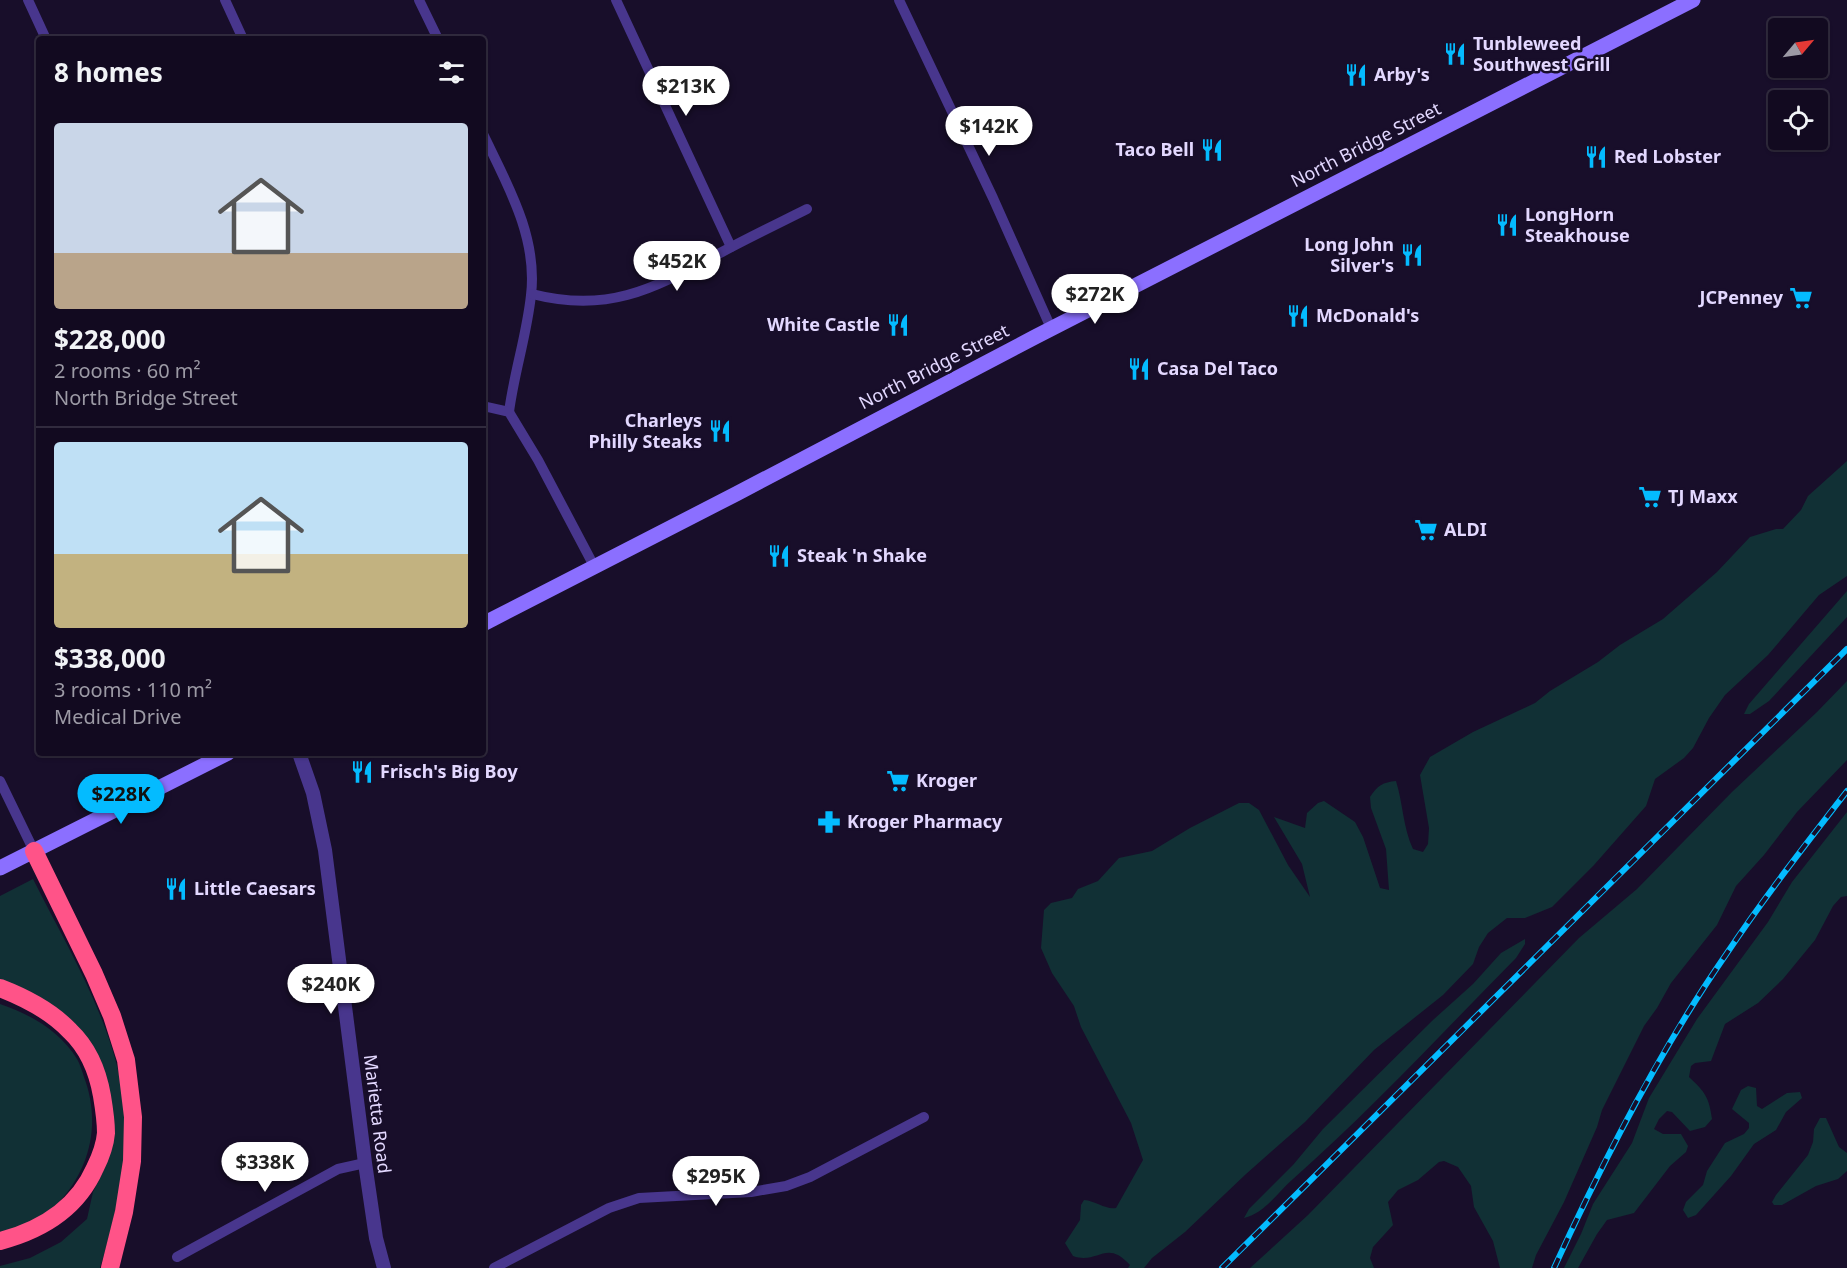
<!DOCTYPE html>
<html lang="en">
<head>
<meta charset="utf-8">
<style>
  body { margin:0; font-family:"Noto Sans",sans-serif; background:#1b1329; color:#f1f3f6; height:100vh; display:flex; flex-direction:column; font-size:22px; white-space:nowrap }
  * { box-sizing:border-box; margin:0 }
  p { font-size:20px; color:#9c9aa5 }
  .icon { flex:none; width:33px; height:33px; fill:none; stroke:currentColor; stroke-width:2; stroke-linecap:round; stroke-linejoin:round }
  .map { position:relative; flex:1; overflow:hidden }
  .panel { position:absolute; left:36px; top:36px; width:450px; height:720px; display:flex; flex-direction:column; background:#120a20; border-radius:6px; box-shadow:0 2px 4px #0004,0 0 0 2px #312b3e }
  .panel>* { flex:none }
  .needle { width:39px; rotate:61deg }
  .tools { position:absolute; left:1768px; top:18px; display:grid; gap:12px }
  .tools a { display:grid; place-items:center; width:60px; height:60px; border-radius:6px; background:#120a20; box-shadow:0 2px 4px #0004,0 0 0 2px #312b3e; font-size:30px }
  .price { position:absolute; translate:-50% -51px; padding:0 14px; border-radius:21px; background:#fff; color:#222; font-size:20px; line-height:39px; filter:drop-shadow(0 2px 3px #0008) }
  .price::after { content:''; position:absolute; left:50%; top:36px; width:18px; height:14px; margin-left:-9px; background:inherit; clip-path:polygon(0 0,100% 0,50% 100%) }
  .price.current { background:#04bbff; color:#111 }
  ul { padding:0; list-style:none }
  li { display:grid; align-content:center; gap:12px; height:318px; padding:0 18px }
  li+li { border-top:2px solid #312b3e }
  li span { display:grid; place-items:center; height:186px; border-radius:6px; color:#555 }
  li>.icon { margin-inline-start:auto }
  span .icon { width:108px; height:108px; fill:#fffc; stroke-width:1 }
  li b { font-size:26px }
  h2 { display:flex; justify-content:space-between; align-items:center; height:72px; padding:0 18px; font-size:26px }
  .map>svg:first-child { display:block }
</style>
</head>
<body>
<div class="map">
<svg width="1847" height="1268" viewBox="0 0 1847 1268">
  <rect width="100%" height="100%" fill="#180e2a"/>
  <g fill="#113035">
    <path d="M1847,461V576L1819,595L1768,655L1725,695L1709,718L1693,748L1684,758L1655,779L1646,806L1594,865L1552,907L1525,918H1507L1488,933L1479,947L1473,964L1443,995L1374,1050L1305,1122L1246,1174L1185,1232L1152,1258L1144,1268H1128L1130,1265C1106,1238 1098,1265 1073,1256L1065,1243L1080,1220L1081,1205L1084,1200C1096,1201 1106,1210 1116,1208L1143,1160L1131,1123L1081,1027L1074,1006L1052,973L1041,948L1044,910L1051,903L1072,898L1078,889L1098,881L1119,858L1152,851L1190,828L1239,803H1249L1259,810L1288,865L1310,897L1302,864L1274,817L1305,828L1307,813L1318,803L1324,801L1355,822L1363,837L1380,888L1389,890L1386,849L1371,808L1370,797C1377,786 1383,782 1396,781C1403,803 1403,828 1413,849L1423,852L1428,844L1429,828L1420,775L1430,757L1473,732L1535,703L1550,691L1598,662L1620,645L1663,619L1717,572L1750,537L1776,529H1783L1801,510L1808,496Z"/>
    <polygon points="1847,591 1847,617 1769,701 1750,714 1744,714 1749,704"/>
    <polygon points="1847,681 1847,760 1797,812 1764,855 1736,886 1717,925 1671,983 1657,1008 1644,1026 1602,1110 1597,1127 1564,1202 1536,1255 1532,1268 1500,1268 1493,1241 1474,1207 1471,1186 1458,1167 1444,1161 1439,1162 1418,1180 1398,1190 1388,1202 1393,1225 1373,1247 1370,1258 1374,1268 1250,1268 1308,1215 1579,938 1637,889 1732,792 1817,712"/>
    <path d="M1847,812V896L1841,897L1833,906L1815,940L1783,979L1758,1003L1725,1024L1711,1061L1695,1063L1691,1066L1689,1077C1705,1092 1709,1097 1712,1119L1705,1127L1690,1131L1672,1112L1667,1111L1659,1119L1654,1129L1663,1134H1681L1688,1146L1686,1152L1670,1166L1634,1213L1607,1220L1597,1234L1578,1268H1564L1581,1234L1593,1204L1632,1143L1649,1098L1697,1019L1768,922L1792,882Z"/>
    <path d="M33,879C70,953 117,1027 125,1111C125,1120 127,1129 127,1138C123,1182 113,1226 100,1268H0V1266L30,1258L61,1242L87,1219L93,1192L104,1170L112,1143L98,1062L0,981V896Z"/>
    <path d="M1525,939V944L1516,958C1442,1033 1371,1110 1293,1179C1277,1193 1265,1213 1244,1218L1249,1209L1293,1165L1323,1129L1433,1020L1473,984L1501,953Z"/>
    <path d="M0,1004C30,1014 60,1031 77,1059C80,1064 82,1071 84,1077C101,1122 91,1169 57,1204C42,1219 20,1227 0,1232Z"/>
    <polygon points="1748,1086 1756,1088 1757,1106 1762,1109 1787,1093 1800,1092 1802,1098 1786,1112 1776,1130 1754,1144 1731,1176 1696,1215 1688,1218 1683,1210 1686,1202 1703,1185 1707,1171 1725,1143 1744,1134 1749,1128 1749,1123 1732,1109 1741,1090"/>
    <polygon points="1820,1118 1826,1118 1839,1147 1847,1153 1847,1171 1838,1179 1816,1186 1782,1205 1774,1205 1772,1202 1776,1195 1808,1155 1813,1142 1814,1129"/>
  </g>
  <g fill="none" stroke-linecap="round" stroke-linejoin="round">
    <g stroke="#48368d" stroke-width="10">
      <polyline points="28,0 46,39"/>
      <polyline points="225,0 243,39"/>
      <polyline points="419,0 438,39"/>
      <polyline points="616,0 731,247"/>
      <polyline points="899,0 993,198 1051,328"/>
      <path d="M483,134C507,184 538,237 531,295C527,334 514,373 509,412"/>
      <path d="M532,294C610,314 654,288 722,252C750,237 779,223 807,209"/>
      <polyline points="483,406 509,412 538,460 594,566"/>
      <polyline points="0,781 34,851"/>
      <polyline points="177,1257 338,1169 365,1163"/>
      <polyline points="494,1268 609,1208 639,1198 751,1192 786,1186 810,1177 924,1117"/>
    </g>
    <polyline stroke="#48368d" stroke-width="14" points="299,753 313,793 325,850 365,1163 376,1238 384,1268"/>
    <g stroke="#8b6fff" stroke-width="15">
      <polyline points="483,624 736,494 1035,337 1693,0"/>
      <polyline points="0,868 228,753"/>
    </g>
    <g stroke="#ff5388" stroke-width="18">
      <polyline points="34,851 94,974 112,1016 126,1060 133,1117 132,1161 124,1212 110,1268"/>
      <path d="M0,988C26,998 51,1011 70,1031C88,1048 98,1073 102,1096C104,1108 106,1121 106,1133C105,1145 100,1158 95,1168C77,1209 42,1230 0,1241"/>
    </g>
    <g stroke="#04bbff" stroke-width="6">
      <g id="rail">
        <polyline points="1222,1268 1847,649"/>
        <path d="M1554,1268C1603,1161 1658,1053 1725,956C1763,899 1805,845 1847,791"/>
      </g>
    </g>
    <use href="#rail" stroke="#180e2a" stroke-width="4" stroke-dasharray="11" stroke-linecap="butt"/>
  </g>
  <defs>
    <g id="restaurant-bare" transform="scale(1.8)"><path d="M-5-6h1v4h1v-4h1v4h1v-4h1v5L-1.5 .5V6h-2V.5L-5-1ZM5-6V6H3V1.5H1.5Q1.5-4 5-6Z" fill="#04bbff" stroke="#180e2a" stroke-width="2.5" paint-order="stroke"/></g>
    <g id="supermarket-bare" transform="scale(1.8)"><path d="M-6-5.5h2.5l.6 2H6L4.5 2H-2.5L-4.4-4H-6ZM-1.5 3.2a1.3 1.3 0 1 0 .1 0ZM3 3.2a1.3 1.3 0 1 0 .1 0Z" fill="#04bbff" stroke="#180e2a" stroke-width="2.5" paint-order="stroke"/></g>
    <g id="pharmacy-bare" transform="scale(1.8)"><path d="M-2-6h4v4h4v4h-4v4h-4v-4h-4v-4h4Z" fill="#04bbff" stroke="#180e2a" stroke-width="2.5" paint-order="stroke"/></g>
  </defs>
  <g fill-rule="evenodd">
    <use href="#restaurant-bare" x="1455" y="54"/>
    <use href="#restaurant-bare" x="1356" y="75"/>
    <use href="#restaurant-bare" x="1212" y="150"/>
    <use href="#restaurant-bare" x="1596" y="157"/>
    <use href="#restaurant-bare" x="1507" y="225"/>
    <use href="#restaurant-bare" x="1412" y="255"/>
    <use href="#supermarket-bare" x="1801" y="298"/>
    <use href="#restaurant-bare" x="1298" y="316"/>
    <use href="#restaurant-bare" x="898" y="325"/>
    <use href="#restaurant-bare" x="1139" y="369"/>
    <use href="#restaurant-bare" x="720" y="431"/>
    <use href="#supermarket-bare" x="1650" y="497"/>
    <use href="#supermarket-bare" x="1426" y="530"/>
    <use href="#restaurant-bare" x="779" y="556"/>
    <use href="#restaurant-bare" x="362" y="772"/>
    <use href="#supermarket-bare" x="898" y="781"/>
    <use href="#pharmacy-bare" x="829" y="822"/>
    <use href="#restaurant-bare" x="176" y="889"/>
  </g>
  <g text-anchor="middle" stroke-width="5" stroke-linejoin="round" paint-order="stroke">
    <g font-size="18" font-weight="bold" fill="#e3d8ff" stroke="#180e2a" text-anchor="start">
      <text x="1473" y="50">Tunbleweed<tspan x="1473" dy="21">Southwest Grill</tspan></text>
      <text x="1374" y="81">Arby's</text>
      <text x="1194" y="156" text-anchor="end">Taco Bell</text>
      <text x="1614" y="163">Red Lobster</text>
      <text x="1525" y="221">LongHorn<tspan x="1525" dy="21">Steakhouse</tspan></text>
      <text x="1394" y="251" text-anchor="end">Long John<tspan x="1394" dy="21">Silver's</tspan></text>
      <text x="1783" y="304" text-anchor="end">JCPenney</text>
      <text x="1316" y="322">McDonald's</text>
      <text x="880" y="331" text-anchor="end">White Castle</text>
      <text x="1157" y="375">Casa Del Taco</text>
      <text x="702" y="427" text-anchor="end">Charleys<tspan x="702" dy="21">Philly Steaks</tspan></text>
      <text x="1668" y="503">TJ Maxx</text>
      <text x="1444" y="536">ALDI</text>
      <text x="797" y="562">Steak 'n Shake</text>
      <text x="380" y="778">Frisch's Big Boy</text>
      <text x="916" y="787">Kroger</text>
      <text x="847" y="828">Kroger Pharmacy</text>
      <text x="194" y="895">Little Caesars</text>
    </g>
    <g font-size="18" fill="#e3d8ff" stroke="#180e2a">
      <text transform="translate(1366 145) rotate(-27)" y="6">North Bridge Street</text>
      <text transform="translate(934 367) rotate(-27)" y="6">North Bridge Street</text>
      <text transform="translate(377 1114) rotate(83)" y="6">Marietta Road</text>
    </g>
  </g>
</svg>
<div class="tools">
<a><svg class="needle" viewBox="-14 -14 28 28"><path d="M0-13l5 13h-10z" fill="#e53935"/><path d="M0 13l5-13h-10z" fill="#9c9aa5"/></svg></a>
<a><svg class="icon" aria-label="locate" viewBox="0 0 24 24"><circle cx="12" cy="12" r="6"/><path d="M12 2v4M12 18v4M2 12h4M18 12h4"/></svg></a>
</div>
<b class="price" style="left:686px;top:117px">$213K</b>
<b class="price" style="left:989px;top:157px">$142K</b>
<b class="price" style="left:677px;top:292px">$452K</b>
<b class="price" style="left:1095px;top:325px">$272K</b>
<b class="price current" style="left:121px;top:825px">$228K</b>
<b class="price" style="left:331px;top:1015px">$240K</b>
<b class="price" style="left:265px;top:1193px">$338K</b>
<b class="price" style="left:716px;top:1207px">$295K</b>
<section class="panel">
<h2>8 homes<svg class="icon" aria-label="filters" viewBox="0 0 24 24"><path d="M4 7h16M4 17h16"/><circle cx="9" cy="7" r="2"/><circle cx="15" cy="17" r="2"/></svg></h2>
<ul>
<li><span style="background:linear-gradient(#c9d6e8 70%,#b9a48a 0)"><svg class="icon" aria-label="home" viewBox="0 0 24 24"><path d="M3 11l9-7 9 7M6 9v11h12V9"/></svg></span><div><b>$228,000</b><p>2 rooms · 60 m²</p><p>North Bridge Street</p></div></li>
<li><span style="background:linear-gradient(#bfe0f5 60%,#c2b280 0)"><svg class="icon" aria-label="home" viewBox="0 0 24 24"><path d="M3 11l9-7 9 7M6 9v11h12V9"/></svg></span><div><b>$338,000</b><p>3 rooms · 110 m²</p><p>Medical Drive</p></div></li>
</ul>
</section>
</div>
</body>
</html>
